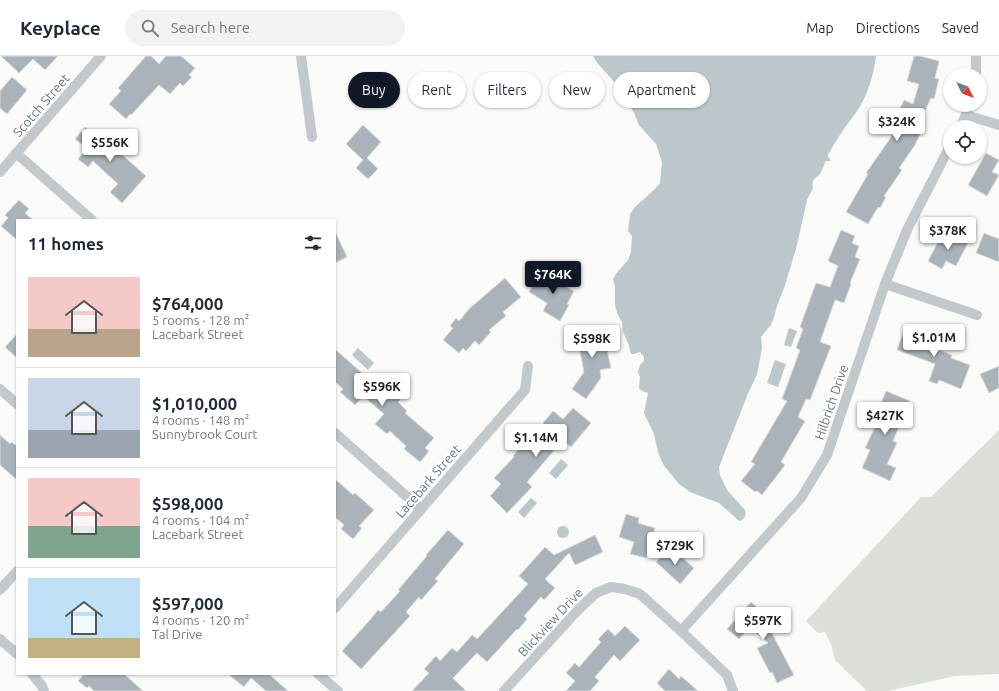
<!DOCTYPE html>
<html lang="en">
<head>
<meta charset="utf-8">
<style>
  body { margin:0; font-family:Ubuntu,sans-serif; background:#f2f2f3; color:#1f2937; height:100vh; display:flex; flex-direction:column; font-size:15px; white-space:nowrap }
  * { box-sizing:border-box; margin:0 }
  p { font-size:13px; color:#747a83 }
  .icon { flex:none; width:22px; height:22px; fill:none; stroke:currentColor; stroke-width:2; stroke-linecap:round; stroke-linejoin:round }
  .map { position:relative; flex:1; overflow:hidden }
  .sheet { position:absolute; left:16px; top:163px; width:320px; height:456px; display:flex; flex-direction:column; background:#fff; border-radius:0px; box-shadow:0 1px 3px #0004 }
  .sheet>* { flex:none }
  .guide { position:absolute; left:348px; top:16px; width:380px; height:36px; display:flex; gap:8px }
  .needle { width:26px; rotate:132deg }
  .tools { position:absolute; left:943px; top:12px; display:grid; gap:8px }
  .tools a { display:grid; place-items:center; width:44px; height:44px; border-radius:50%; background:#fff; box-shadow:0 1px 3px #0004; font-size:20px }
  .price { position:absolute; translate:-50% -34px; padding:0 9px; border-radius:4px; background:#fff; color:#222; font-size:13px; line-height:26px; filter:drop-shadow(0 1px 2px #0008) }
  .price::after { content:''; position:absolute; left:50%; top:24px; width:12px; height:9px; margin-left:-6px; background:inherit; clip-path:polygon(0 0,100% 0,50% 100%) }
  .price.active { background:#111827; color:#fff }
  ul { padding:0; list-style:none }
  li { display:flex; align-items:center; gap:12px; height:100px; padding:0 12px }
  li+li { border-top:1px solid #e0e1e3 }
  li span { display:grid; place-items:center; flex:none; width:112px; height:80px; border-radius:0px; color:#555 }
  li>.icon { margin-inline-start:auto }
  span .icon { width:48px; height:48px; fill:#fffc; stroke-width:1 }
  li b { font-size:17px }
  h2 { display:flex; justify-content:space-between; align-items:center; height:48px; padding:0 12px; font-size:17px }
  .pill { padding:0 14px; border-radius:18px; background:#fff; box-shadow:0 1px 3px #0004; font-size:14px; line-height:36px }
  .pill.active { background:#111827; color:#fff }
  header { display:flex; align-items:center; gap:24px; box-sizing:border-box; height:56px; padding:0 20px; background:#fff; border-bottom:1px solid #e0e1e3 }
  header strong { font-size:19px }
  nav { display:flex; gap:22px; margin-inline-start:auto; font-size:14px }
  .search { width:280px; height:36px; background:#f2f2f3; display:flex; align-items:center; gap:10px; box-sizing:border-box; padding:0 14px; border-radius:22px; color:#747a83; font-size:15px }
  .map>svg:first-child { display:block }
</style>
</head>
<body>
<header>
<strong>Keyplace</strong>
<div class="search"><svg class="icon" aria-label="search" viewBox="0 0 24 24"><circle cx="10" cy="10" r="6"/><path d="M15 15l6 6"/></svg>Search here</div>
<nav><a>Map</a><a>Directions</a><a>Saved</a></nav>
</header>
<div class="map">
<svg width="999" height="635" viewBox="0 0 999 635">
  <rect width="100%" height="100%" fill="#fafaf8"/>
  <polygon fill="#dadfd7" points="999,374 999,618 955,620 888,635 867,635 835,604 831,588 825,576 818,577 806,565 921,441 931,441"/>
  <g fill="#bbc7cb">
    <path d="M593,0H876C874,15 870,31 863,45C858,55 851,63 844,73C838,81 833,90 828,99V101L831,105H826L825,106C825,108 821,116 820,118C816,123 811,122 813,132L807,144L796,193L785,229L777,250L774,261L771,269L761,281L762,292L757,318L747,340L719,411L720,419L727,434L745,454C747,459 744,463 740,465L738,464L719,447L690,436L686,433L679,428L665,411L661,404L658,396L654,378L644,357L648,337L642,335L639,332L640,321L638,316L640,309L644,305V301L640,296L634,298H631L630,294L628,287L623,276L622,266L617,257L615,249V231L613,223L616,218L628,204L631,196L632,180L628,175L630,158L636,150L655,133L660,127L661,118L662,106L656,88L639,69L634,57L618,30L598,8Z"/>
    <polygon points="789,272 797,275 791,291 784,289"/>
    <polygon points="358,292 374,307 368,314 352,299"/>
    <polygon points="775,304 786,308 778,331 767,327"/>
    <polygon points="561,403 568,409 556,423 549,417"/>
    <polygon points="531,442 537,447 524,462 518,456"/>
    <circle cx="563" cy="476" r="6"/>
  </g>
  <g fill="#aab3b9" stroke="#dcdcda">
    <polygon points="1,0 58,0 45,14 33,3 19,17"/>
    <polygon points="146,0 151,0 159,8 166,0 181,0 195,12 189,19 192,21 183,30 180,27 170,38 159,29 131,59 130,58 126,63 109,48 121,35 118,32"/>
    <polygon points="914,0 920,0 939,5 935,22 939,23 934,43 931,42 918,70 923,72 915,89 899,112 902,114 884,140 886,141 880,152 878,151 868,168 846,156 868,118 866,117 896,74 891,72 904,44 913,48 919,28 907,25"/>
    <polygon points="12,21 27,34 7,58 0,52 0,35"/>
    <polygon points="363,69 381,86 367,102 378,113 368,123 356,112 363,104 346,88"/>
    <polygon points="85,71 99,83 104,76 112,83 109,87 146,120 122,147 110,136 118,128 93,105 88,111 78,103 87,92 75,83"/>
    <polygon points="986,97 999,104 992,116 999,119 987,140 968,129"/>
    <polygon points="19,144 29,153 25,157 33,164 17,164 17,184 1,170 8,162 5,159"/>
    <polygon points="841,174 855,180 852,187 859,190 855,201 860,203 850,227 851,228 844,247 835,244 820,286 831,290 810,344 806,343 798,361 805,365 781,406 785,409 762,439 757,435 755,436 741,425 755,408 751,406 787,345 782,343 800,294 796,292 803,273 800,271 816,227 830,231 838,210 828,205"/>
    <polygon points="335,175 347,201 335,207"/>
    <polygon points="948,177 968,187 956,210 946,205 942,213 928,205 939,184 944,186"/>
    <polygon points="984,177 999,183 999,206 976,197"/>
    <polygon points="542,215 557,225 559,221 568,226 565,230 574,235 567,248 569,249 560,265 543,255 547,247 529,236"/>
    <polygon points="505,222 521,241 503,256 506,260 489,274 491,276 479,289 475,285 466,295 463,292 459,297 443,284 453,272 450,270 456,262 459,265 470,252"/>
    <polygon points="906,269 918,273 918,275 934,282 931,291 952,299 951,302 970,309 961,333 939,324 937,328 929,325 935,308 897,294"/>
    <polygon points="602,270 611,312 600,314 601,322 586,343 572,333 584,316 576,276"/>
    <polygon points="17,278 17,302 5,291"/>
    <polygon points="335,293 380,333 380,332 386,337 389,334 400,344 398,346 407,355 405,357 434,382 425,392 429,395 420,406 404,393 406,390 390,375 387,378 375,368 384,358 363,340 355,349 340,336 343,333 335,326"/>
    <polygon points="999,310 999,332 989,337 980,318"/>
    <polygon points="886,335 910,345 893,385 897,387 887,408 896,412 890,425 862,412 870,394 865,392 876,369 874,369 881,352 879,352"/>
    <polygon points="573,352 591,367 571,391 563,384 527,426 532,431 507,457 490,440 501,428 494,422 514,401 513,400 522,389 527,394 534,385 539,389 552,374 543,367 553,355 563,363"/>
    <polygon points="0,379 10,388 11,386 17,390 17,424 0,409"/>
    <polygon points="335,423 353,439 355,437 374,454 359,470 362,472 353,483 341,473 344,469 335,461"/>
    <polygon points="626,458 639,462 638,467 655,472 646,502 630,498 634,486 619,481"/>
    <polygon points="448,474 464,488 435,523 438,525 421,544 419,541 406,556 410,560 361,613 342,595 369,565 378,554 381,556 400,535 398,534 427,500 426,499"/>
    <polygon points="595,479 603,496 575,509 569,497 545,523 555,532 544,544 541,541 524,560 527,563 518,574 517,573 487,606 477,597 453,622 466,635 412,635 429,617 424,613 436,600 440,605 452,592 457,596 472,579 477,583 528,528 519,520 545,491 554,499"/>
    <polygon points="668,493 676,500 678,498 694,512 680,528 656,506"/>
    <polygon points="751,546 773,565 768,570 794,619 777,627 772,616 770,617 757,592 768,587 750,570 739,583 727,573"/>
    <polygon points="625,570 640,584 620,605 614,599 595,621 599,625 590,635 566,635 575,625 566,617 575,607 579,611 601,586 598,583 608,573 615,580"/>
    <polygon points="669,613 679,623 681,620 698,635 665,635 657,627"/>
    <polygon points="84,618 124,618 143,635 94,635 89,630 87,632 78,625"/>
    <polygon points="228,618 269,618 288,635 266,635 251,622 244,631"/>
  </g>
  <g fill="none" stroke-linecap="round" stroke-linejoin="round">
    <g stroke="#c3c8cc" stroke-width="10">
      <polyline points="301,0 312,81"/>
      <polyline points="976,19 976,0"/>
      <polyline points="966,59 999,69"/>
      <polyline points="960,71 966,59 968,49"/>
      <polyline points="16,97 92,164"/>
      <polyline points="0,116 101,0"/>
      <polyline points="885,228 977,259"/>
      <polyline points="0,333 17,348"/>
      <polyline points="335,377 421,453"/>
      <polyline points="0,534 17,515"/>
      <polyline points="335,552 525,334 528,310"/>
      <polyline points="681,575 801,442 827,399 885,228 907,174 950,90"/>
      <polyline points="0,583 17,598"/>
      <polyline points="32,618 42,630 44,635"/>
      <polyline points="318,618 338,635"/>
      <polyline points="504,635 578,554 596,537 611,531 625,533 640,538 681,575 727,619 733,635"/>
    </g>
  </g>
  <g text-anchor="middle" stroke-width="4" stroke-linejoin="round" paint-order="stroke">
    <g font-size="13" fill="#657683" stroke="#fff">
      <text transform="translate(41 49) rotate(-49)" y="5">Scotch Street</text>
      <text transform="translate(831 346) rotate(-71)" y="5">Hilbrich Drive</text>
      <text transform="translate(428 425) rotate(-49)" y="5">Lacebark Street</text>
      <text transform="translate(550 566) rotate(-47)" y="5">Blickview Drive</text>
    </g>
  </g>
</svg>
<div class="tools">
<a><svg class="needle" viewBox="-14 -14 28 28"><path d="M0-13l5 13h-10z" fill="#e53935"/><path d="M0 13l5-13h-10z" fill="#747a83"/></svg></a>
<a><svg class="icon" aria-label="locate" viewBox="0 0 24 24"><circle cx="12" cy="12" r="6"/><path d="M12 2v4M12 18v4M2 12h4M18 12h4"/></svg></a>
</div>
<b class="price" style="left:897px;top:86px">$324K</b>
<b class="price" style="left:110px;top:107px">$556K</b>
<b class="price" style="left:948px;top:195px">$378K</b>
<b class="price active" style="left:553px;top:239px">$764K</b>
<b class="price" style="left:934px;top:302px">$1.01M</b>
<b class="price" style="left:592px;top:303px">$598K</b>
<b class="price" style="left:382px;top:351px">$596K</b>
<b class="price" style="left:885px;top:380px">$427K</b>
<b class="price" style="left:536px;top:402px">$1.14M</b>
<b class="price" style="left:675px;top:510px">$729K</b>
<b class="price" style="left:763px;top:585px">$597K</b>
<div class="guide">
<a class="pill active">Buy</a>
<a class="pill">Rent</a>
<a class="pill">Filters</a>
<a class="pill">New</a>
<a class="pill">Apartment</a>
</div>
<section class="sheet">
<h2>11 homes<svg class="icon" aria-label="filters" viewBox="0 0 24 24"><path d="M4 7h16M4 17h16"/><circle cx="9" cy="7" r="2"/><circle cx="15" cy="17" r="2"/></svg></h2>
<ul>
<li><span style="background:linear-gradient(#f6c9c9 65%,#b9a48a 0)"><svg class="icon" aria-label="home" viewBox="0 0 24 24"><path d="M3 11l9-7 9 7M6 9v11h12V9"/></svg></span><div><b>$764,000</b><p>5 rooms · 128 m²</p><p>Lacebark Street</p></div></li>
<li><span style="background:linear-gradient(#c9d6e8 65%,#9aa5b1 0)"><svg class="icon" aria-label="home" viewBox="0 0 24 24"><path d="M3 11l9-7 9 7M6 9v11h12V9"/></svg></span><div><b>$1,010,000</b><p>4 rooms · 148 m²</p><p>Sunnybrook Court</p></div></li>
<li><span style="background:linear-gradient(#f6c9c9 60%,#7fa58c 0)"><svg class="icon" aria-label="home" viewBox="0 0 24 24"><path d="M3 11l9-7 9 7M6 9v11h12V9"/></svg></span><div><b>$598,000</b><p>4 rooms · 104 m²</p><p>Lacebark Street</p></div></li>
<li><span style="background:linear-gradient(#bfe0f5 75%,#c2b280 0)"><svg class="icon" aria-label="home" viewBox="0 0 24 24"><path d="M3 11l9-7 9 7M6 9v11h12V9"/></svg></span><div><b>$597,000</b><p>4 rooms · 120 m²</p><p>Tal Drive</p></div></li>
</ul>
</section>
</div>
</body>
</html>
